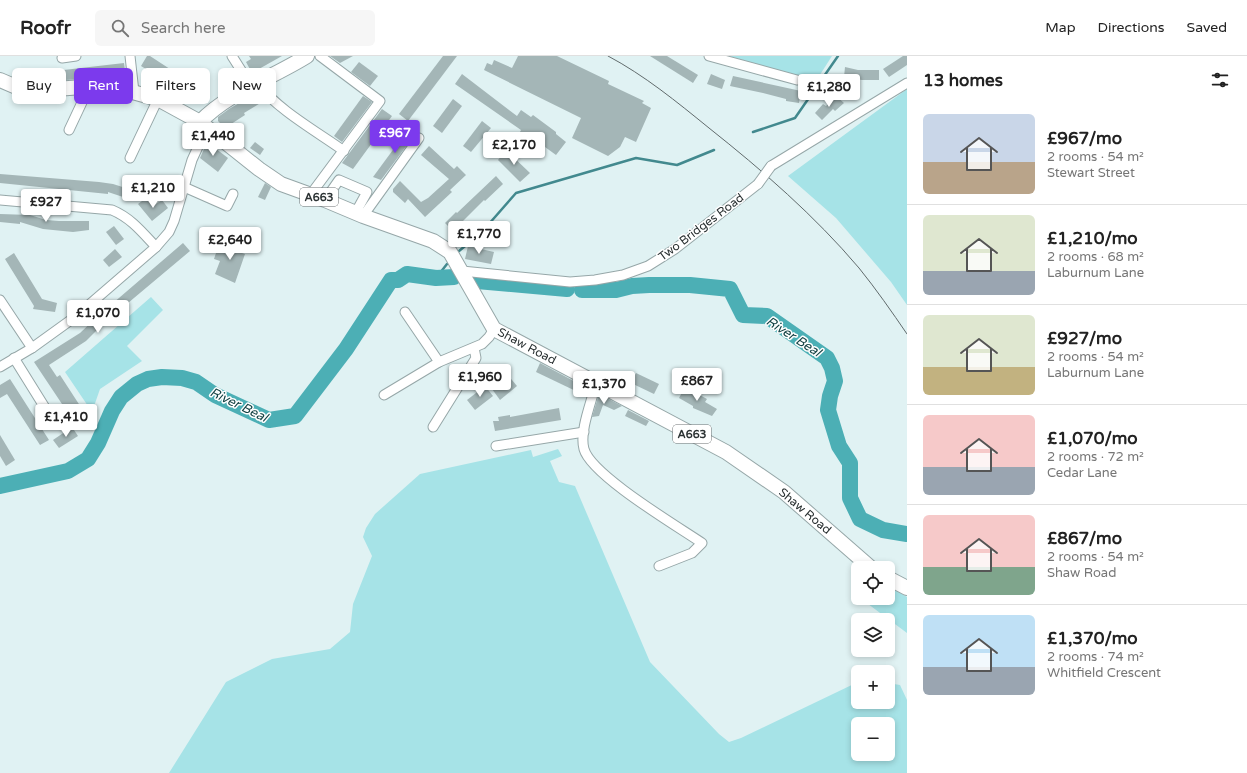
<!DOCTYPE html>
<html lang="en">
<head>
<meta charset="utf-8">
<style>
  body { margin:0; font-family:"Varela Round",sans-serif; background:#f6f6f6; color:#222; height:100vh; display:flex; flex-direction:column; font-size:15px; white-space:nowrap }
  * { box-sizing:border-box; margin:0 }
  p { font-size:13px; color:#767676 }
  .icon { flex:none; width:22px; height:22px; fill:none; stroke:currentColor; stroke-width:2; stroke-linecap:round; stroke-linejoin:round }
  .map { position:relative; flex:1; overflow:hidden }
  .side { display:flex; flex-direction:column; background:#fff; width:340px }
  .side>* { flex:none }
  .banner { position:absolute; left:12px; top:12px; width:380px; height:36px; display:flex; gap:8px }
  .buttons { position:absolute; left:851px; top:505px; display:grid; gap:8px }
  .buttons a { display:grid; place-items:center; width:44px; height:44px; border-radius:6px; background:#fff; box-shadow:0 2px 6px #0003; font-size:20px }
  .price { position:absolute; translate:-50% -34px; padding:0 9px; border-radius:4px; background:#fff; color:#222; font-size:13px; line-height:26px; filter:drop-shadow(0 1px 2px #0008) }
  .price::after { content:''; position:absolute; left:50%; top:24px; width:12px; height:9px; margin-left:-6px; background:inherit; clip-path:polygon(0 0,100% 0,50% 100%) }
  .price.selected { background:#7c3aed; color:#fff }
  ul { padding:0; list-style:none }
  li { display:flex; align-items:center; gap:12px; height:100px; padding:0 16px }
  li+li { border-top:1px solid #e0e0e0 }
  li span { display:grid; place-items:center; flex:none; width:112px; height:80px; border-radius:6px; color:#555 }
  li>.icon { margin-inline-start:auto }
  span .icon { width:48px; height:48px; fill:#fffc; stroke-width:1 }
  li b { font-size:17px }
  h2 { display:flex; justify-content:space-between; align-items:center; height:48px; padding:0 16px; font-size:17px }
  .tag { padding:0 14px; border-radius:6px; background:#fff; box-shadow:0 2px 6px #0003; font-size:14px; line-height:36px }
  .tag.selected { background:#7c3aed; color:#fff }
  header { display:flex; align-items:center; gap:24px; box-sizing:border-box; height:56px; padding:0 20px; background:#fff; border-bottom:1px solid #e0e0e0 }
  header strong { font-size:19px }
  nav { display:flex; gap:22px; margin-inline-start:auto; font-size:14px }
  .search { width:280px; height:36px; background:#f6f6f6; display:flex; align-items:center; gap:10px; box-sizing:border-box; padding:0 14px; border-radius:6px; color:#767676; font-size:15px }
  main { display:flex; flex:1; min-height:0 }
  .map>svg:first-child { display:block }
</style>
</head>
<body>
<header>
<strong>Roofr</strong>
<div class="search"><svg class="icon" aria-label="search" viewBox="0 0 24 24"><circle cx="10" cy="10" r="6"/><path d="M15 15l6 6"/></svg>Search here</div>
<nav><a>Map</a><a>Directions</a><a>Saved</a></nav>
</header>
<main>
<div class="map">
<svg width="907" height="717" viewBox="0 0 907 717">
  <rect width="100%" height="100%" fill="#e0f2f3"/>
  <g fill="#a6e3e7" fill-rule="evenodd">
    <polygon points="729,0 832,0 816,25"/>
    <polygon points="907,33 907,249 891,226 836,162 788,120"/>
    <polygon points="151,241 163,254 127,290 142,305 100,333 92,356 65,316"/>
    <path d="M558,393L562,400L550,405L559,426L575,430L650,606L719,678L729,686L741,682L858,626V646H888V627L900,629L907,644V717H169L226,626L272,603L330,593L350,576L353,548L372,500L363,481L366,472L375,458L420,418L531,394L533,401ZM858,668H888V698H858Z"/>
    <polygon points="888,530 907,541 907,577 860,542 888,542"/>
  </g>
  <g fill="none" stroke-linecap="round" stroke-linejoin="round">
    <g stroke="#42898e" stroke-width="2.5">
      <polyline points="753,76 795,62 838,0"/>
      <polyline points="459,195 481,177 516,137 636,102 677,109 714,94"/>
      <polyline points="436,222 447,208"/>
    </g>
    <g stroke="#4cafb5" stroke-width="16">
      <polyline points="477,225 567,233"/>
      <polyline points="582,234 616,234 632,230 649,229 690,229 730,233 743,259 767,260 827,302 832,312 835,325 830,340 828,354 839,390 850,407 850,442 860,463 883,474 907,478"/>
      <polyline points="0,430 68,415 88,403 98,387 112,355 121,341 137,328 148,323 162,321 182,322 196,326 215,339 269,364 295,360 346,293 391,224 398,224 407,218 436,222 454,221"/>
    </g>
  </g>
  <g fill="#a4b6b7">
    <polygon points="147,0 150,0 176,17 192,36 182,45 165,25 141,10"/>
    <polygon points="249,0 282,0 252,17 246,6 251,3"/>
    <polygon points="330,0 353,0 340,7"/>
    <polygon points="443,0 457,0 408,65 399,58"/>
    <polygon points="518,0 557,0 609,25 608,28 644,45 642,47 651,52 636,86 625,81 620,91 608,100 572,82 581,62 484,14 487,7 492,9 494,4 512,12"/>
    <polygon points="650,0 667,0 698,19 693,27"/>
    <polygon points="903,0 907,0 907,9 889,21 883,13"/>
    <polygon points="359,6 378,20 370,30 351,16"/>
    <polygon points="124,7 126,22 115,22 106,21 39,26 38,17"/>
    <polygon points="845,11 858,14 879,14 879,24 862,24 844,21"/>
    <polygon points="462,18 517,60 521,54 531,61 533,59 556,76 556,78 566,86 556,99 545,91 544,93 520,76 521,74 455,28"/>
    <polygon points="711,18 725,24 722,33 707,28"/>
    <polygon points="733,20 801,35 799,47 786,45 786,43 763,37 730,30"/>
    <polygon points="256,37 262,46 244,57 245,59 225,72 218,65 218,61 229,53"/>
    <polygon points="363,40 372,46 342,86 334,80"/>
    <polygon points="836,40 844,47 835,55 833,53 822,64 815,57 823,48 826,50"/>
    <polygon points="453,43 462,50 442,77 433,70"/>
    <polygon points="382,53 392,60 372,87 353,113 342,107"/>
    <polygon points="482,65 491,72 471,96 463,90"/>
    <polygon points="409,72 416,77 381,124 373,121"/>
    <polygon points="207,86 228,102 218,116 200,102"/>
    <polygon points="255,86 264,93 260,99 250,92"/>
    <polygon points="429,90 454,113 457,110 466,119 450,134 452,136 425,161 408,143 405,147 393,136 393,133 400,125 421,146 428,142 449,123 421,99"/>
    <polygon points="506,94 530,117 520,126 498,104"/>
    <polygon points="0,118 99,126 113,128 132,134 129,143 108,136 108,138 0,127"/>
    <polygon points="496,120 503,128 485,145 484,144 453,175 445,167 456,156 457,157"/>
    <polygon points="265,127 271,131 265,144 258,141"/>
    <polygon points="146,142 153,150 162,144 168,152 152,165 138,148"/>
    <polygon points="0,158 30,159 46,164 59,165 89,165 89,174 73,176 43,173 20,166 20,168 0,166"/>
    <polygon points="114,170 124,183 116,189 106,176"/>
    <polygon points="226,184 244,191 242,197 245,198 235,227 215,218 220,205 214,203 218,191 224,193"/>
    <polygon points="183,187 190,195 103,268 86,285 49,309 57,321 60,319 86,359 74,366 34,306 80,277 98,260"/>
    <polygon points="468,190 494,196 491,208 465,203"/>
    <polygon points="115,193 122,201 109,211 103,204"/>
    <polygon points="14,197 42,243 57,247 55,256 33,253 34,250 5,203"/>
    <polygon points="540,307 585,331 582,338 536,316"/>
    <polygon points="636,317 659,328 654,338 631,327"/>
    <polygon points="507,318 517,330 500,344 492,333"/>
    <polygon points="10,323 49,384 40,389 7,338 0,342 0,329"/>
    <polygon points="485,330 493,340 475,354 467,344"/>
    <polygon points="685,331 707,343 705,346 717,353 712,360 693,352 693,350 679,342"/>
    <polygon points="599,338 622,350 614,354 603,349 599,360 592,361"/>
    <polygon points="559,352 561,364 495,375 493,365 499,365 498,361 510,359 510,361"/>
    <polygon points="628,354 649,365 646,370 625,360"/>
    <polygon points="72,371 78,380 59,392 53,384"/>
    <polygon points="0,379 15,404 6,410 0,400"/>
  </g>
  <g fill="none" stroke-linecap="round" stroke-linejoin="round">
    <g stroke="#96a7a8" stroke-width="11">
      <g id="street">
        <polyline points="130,0 134,36"/>
        <polyline points="232,0 251,30"/>
        <polyline points="709,0 797,24"/>
        <polyline points="62,2 76,0"/>
        <path d="M257,27C278,54 316,75 344,95"/>
        <polyline points="69,74 85,40 87,30"/>
        <polyline points="130,102 158,43"/>
        <polyline points="771,110 907,27"/>
        <polyline points="184,131 227,150 233,138"/>
        <polyline points="311,138 380,45 320,0"/>
        <path d="M0,144L112,154C131,162 142,176 156,191"/>
        <polyline points="325,144 339,124 367,136 356,156"/>
        <polyline points="363,160 419,82"/>
        <polyline points="462,215 570,226 595,224 623,219 648,210 675,193 758,128"/>
        <polyline points="0,244 32,292"/>
        <polyline points="405,256 439,306"/>
        <polyline points="14,302 52,363"/>
        <polyline points="0,311 32,292 75,261 156,191 169,176 174,165 192,104 207,71"/>
        <path d="M596,327C592,345 579,375 584,393C591,419 677,470 702,487L692,497L659,510"/>
        <polyline points="384,339 439,306 482,288 489,281 494,273"/>
        <polyline points="433,371 476,302 474,292"/>
        <polyline points="496,390 584,376"/>
      </g>
    </g>
    <g stroke="#96a7a8" stroke-width="16">
      <g id="primary">
        <polyline points="0,24 21,33 31,35 107,29 158,43 200,66 259,113 281,128 325,144 363,160 433,185 450,196 494,273 726,396 784,436 871,512"/>
        <path d="M200,66C229,36 272,22 307,0"/>
        <polyline points="888,522 907,532"/>
      </g>
    </g>
    <use href="#street" stroke="#fff" stroke-width="9"/>
    <use href="#primary" stroke="#fff" stroke-width="14"/>
    <path stroke="#616b6c" stroke-width="1" d="M608,0C644,19 677,46 709,72C762,114 815,160 859,212C876,233 892,256 907,278"/>
    <g stroke="#96a7a8" stroke-width="11" stroke-linecap="butt">
      <polyline id="street-bridge" points="758,128 771,110"/>
    </g>
    <use href="#street-bridge" stroke="#fff" stroke-width="9"/>
  </g>
  <g text-anchor="middle" stroke-width="3" stroke-linejoin="round" paint-order="stroke">
    <g fill="#fff" stroke="#6a6f70" stroke-width="1">
      <rect x="300" y="132" width="38" height="18" rx="3"/>
      <rect x="673" y="369" width="38" height="18" rx="3"/>
    </g>
    <g font-size="11" font-weight="bold" fill="#2a3132">
      <text x="319" y="145">A663</text>
      <text x="692" y="382">A663</text>
    </g>
    <g font-size="12" fill="#2a3132" stroke="#fff">
      <text transform="translate(701 171) rotate(-37)" y="4">Two Bridges Road</text>
      <text transform="translate(527 290) rotate(28)" y="4">Shaw Road</text>
      <text transform="translate(805 455) rotate(40)" y="4">Shaw Road</text>
    </g>
    <g font-size="13" font-style="italic" fill="#154345" stroke="#fff">
      <text transform="translate(794 280) rotate(33)" y="5">River Beal</text>
      <text transform="translate(239 348) rotate(26)" y="5">River Beal</text>
    </g>
  </g>
</svg>
<div class="buttons">
<a><svg class="icon" aria-label="locate" viewBox="0 0 24 24"><circle cx="12" cy="12" r="6"/><path d="M12 2v4M12 18v4M2 12h4M18 12h4"/></svg></a>
<a><svg class="icon" aria-label="layers" viewBox="0 0 24 24"><path d="M12 4l9 5-9 5-9-5zM3 14l9 5 9-5"/></svg></a>
<a>+</a>
<a>−</a>
</div>
<b class="price" style="left:829px;top:52px">£1,280</b>
<b class="price selected" style="left:395px;top:98px">£967</b>
<b class="price" style="left:213px;top:101px">£1,440</b>
<b class="price" style="left:514px;top:110px">£2,170</b>
<b class="price" style="left:153px;top:153px">£1,210</b>
<b class="price" style="left:46px;top:167px">£927</b>
<b class="price" style="left:479px;top:199px">£1,770</b>
<b class="price" style="left:230px;top:205px">£2,640</b>
<b class="price" style="left:98px;top:278px">£1,070</b>
<b class="price" style="left:480px;top:342px">£1,960</b>
<b class="price" style="left:697px;top:346px">£867</b>
<b class="price" style="left:604px;top:349px">£1,370</b>
<b class="price" style="left:66px;top:382px">£1,410</b>
<div class="banner">
<a class="tag">Buy</a>
<a class="tag selected">Rent</a>
<a class="tag">Filters</a>
<a class="tag">New</a>
</div>
</div>
<section class="side">
<h2>13 homes<svg class="icon" aria-label="filters" viewBox="0 0 24 24"><path d="M4 7h16M4 17h16"/><circle cx="9" cy="7" r="2"/><circle cx="15" cy="17" r="2"/></svg></h2>
<ul>
<li><span style="background:linear-gradient(#c9d6e8 60%,#b9a48a 0)"><svg class="icon" aria-label="home" viewBox="0 0 24 24"><path d="M3 11l9-7 9 7M6 9v11h12V9"/></svg></span><div><b>£967/mo</b><p>2 rooms · 54 m²</p><p>Stewart Street</p></div></li>
<li><span style="background:linear-gradient(#dfe7d0 70%,#9aa5b1 0)"><svg class="icon" aria-label="home" viewBox="0 0 24 24"><path d="M3 11l9-7 9 7M6 9v11h12V9"/></svg></span><div><b>£1,210/mo</b><p>2 rooms · 68 m²</p><p>Laburnum Lane</p></div></li>
<li><span style="background:linear-gradient(#dfe7d0 65%,#c2b280 0)"><svg class="icon" aria-label="home" viewBox="0 0 24 24"><path d="M3 11l9-7 9 7M6 9v11h12V9"/></svg></span><div><b>£927/mo</b><p>2 rooms · 54 m²</p><p>Laburnum Lane</p></div></li>
<li><span style="background:linear-gradient(#f6c9c9 65%,#9aa5b1 0)"><svg class="icon" aria-label="home" viewBox="0 0 24 24"><path d="M3 11l9-7 9 7M6 9v11h12V9"/></svg></span><div><b>£1,070/mo</b><p>2 rooms · 72 m²</p><p>Cedar Lane</p></div></li>
<li><span style="background:linear-gradient(#f6c9c9 65%,#7fa58c 0)"><svg class="icon" aria-label="home" viewBox="0 0 24 24"><path d="M3 11l9-7 9 7M6 9v11h12V9"/></svg></span><div><b>£867/mo</b><p>2 rooms · 54 m²</p><p>Shaw Road</p></div></li>
<li><span style="background:linear-gradient(#bfe0f5 65%,#9aa5b1 0)"><svg class="icon" aria-label="home" viewBox="0 0 24 24"><path d="M3 11l9-7 9 7M6 9v11h12V9"/></svg></span><div><b>£1,370/mo</b><p>2 rooms · 74 m²</p><p>Whitfield Crescent</p></div></li>
</ul>
</section>
</main>
</body>
</html>
